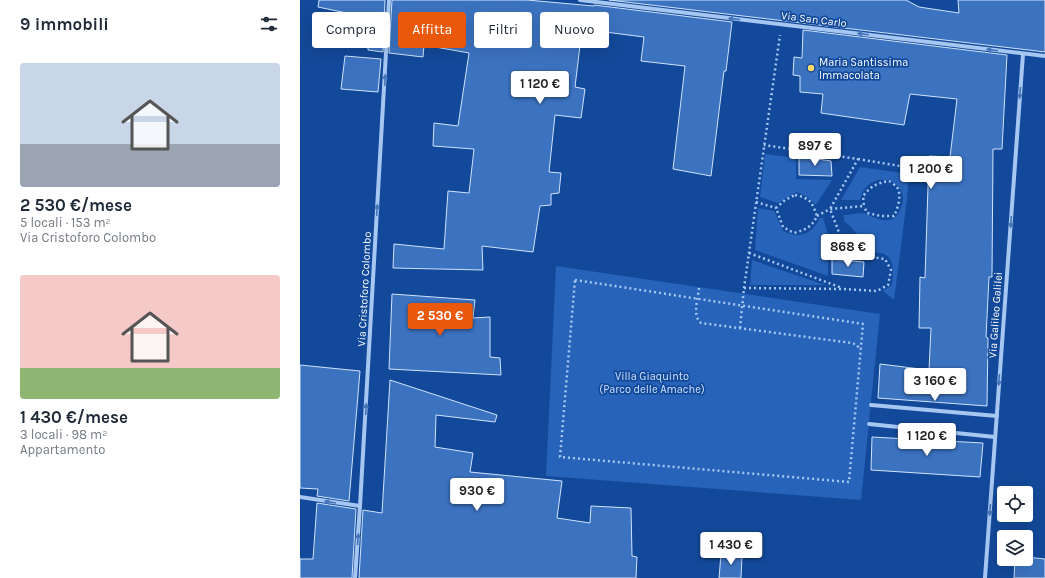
<!DOCTYPE html>
<html lang="it">
<head>
<meta charset="utf-8">
<style>
  body { margin:0; font-family:Karla,sans-serif; background:#f6f6f7; color:#1f2937; height:100vh; display:flex; flex-direction:column; font-size:15px; white-space:nowrap }
  * { box-sizing:border-box; margin:0 }
  p { font-size:13px; color:#747a83 }
  .icon { flex:none; width:22px; height:22px; fill:none; stroke:currentColor; stroke-width:2; stroke-linecap:round; stroke-linejoin:round }
  .map { position:relative; flex:1; overflow:hidden }
  .panel { display:flex; flex-direction:column; background:#fff; width:300px }
  .panel>* { flex:none }
  .banner { position:absolute; left:12px; top:12px; width:380px; height:36px; display:flex; gap:8px }
  .fabs { position:absolute; left:697px; top:486px; display:grid; gap:8px }
  .fabs a { display:grid; place-items:center; width:36px; height:36px; border-radius:4px; background:#fff; box-shadow:0 4px 16px #0002; font-size:20px }
  .price { position:absolute; translate:-50% -34px; padding:0 9px; border-radius:4px; background:#fff; color:#222; font-size:13px; line-height:26px; filter:drop-shadow(0 1px 2px #0008) }
  .price::after { content:''; position:absolute; left:50%; top:24px; width:12px; height:9px; margin-left:-6px; background:inherit; clip-path:polygon(0 0,100% 0,50% 100%) }
  .price.selected { background:#ea580c; color:#fff }
  ul { padding:0; list-style:none }
  li { display:grid; align-content:center; gap:8px; height:212px; padding:0 20px }
  li span { display:grid; place-items:center; height:124px; border-radius:4px; color:#555 }
  li>.icon { margin-inline-start:auto }
  span .icon { width:72px; height:72px; fill:#fffc; stroke-width:1 }
  li b { font-size:17px }
  h2 { display:flex; justify-content:space-between; align-items:center; height:48px; padding:0 20px; font-size:17px }
  .chip { padding:0 14px; border-radius:4px; background:#fff; box-shadow:0 4px 16px #0002; font-size:14px; line-height:36px }
  .chip.selected { background:#ea580c; color:#fff }
  main { display:flex; flex:1; min-height:0 }
  .map>svg:first-child { display:block }
</style>
</head>
<body>
<main>
<section class="panel">
<h2>9 immobili<svg class="icon" aria-label="filters" viewBox="0 0 24 24"><path d="M4 7h16M4 17h16"/><circle cx="9" cy="7" r="2"/><circle cx="15" cy="17" r="2"/></svg></h2>
<ul>
<li><span style="background:linear-gradient(#c9d6e8 65%,#9aa5b1 0)"><svg class="icon" aria-label="home" viewBox="0 0 24 24"><path d="M3 11l9-7 9 7M6 9v11h12V9"/></svg></span><div><b>2 530 €/mese</b><p>5 locali · 153 m²</p><p>Via Cristoforo Colombo</p></div></li>
<li><span style="background:linear-gradient(#f6c9c9 75%,#8fb573 0)"><svg class="icon" aria-label="home" viewBox="0 0 24 24"><path d="M3 11l9-7 9 7M6 9v11h12V9"/></svg></span><div><b>1 430 €/mese</b><p>3 locali · 98 m²</p><p>Appartamento</p></div></li>
</ul>
</section>
<div class="map">
<svg width="745" height="578" viewBox="0 0 745 578">
  <rect width="100%" height="100%" fill="#13499a"/>
  <g fill="#2663b9">
    <polygon points="465,154 496,158 496,179 532,180 516,205 507,197 497,192 478,203 460,197"/>
    <path d="M560,167L609,174L607,199L594,300L583,291L592,285C593,274 596,255 580,253C572,252 566,253 560,248C558,233 555,230 544,221V215C550,215 557,213 562,213C571,214 578,222 589,220C595,219 598,215 600,210C615,180 568,165 560,200H541Z"/>
    <path d="M458,208L474,211L483,231C500,239 511,235 520,218H523L534,255L528,254V276L455,250Z"/>
    <polygon points="452,260 525,285 450,285"/>
    <polygon points="256,266 580,314 561,500 246,476"/>
  </g>
  <g fill="#3c73c1" stroke="#d0e3fd">
    <polygon points="19,0 85,0 83,52 68,50 68,28 55,24 56,15 18,7"/>
    <polygon points="92,0 227,0 294,6 294,5 432,22 426,71 424,71 411,176 373,169 385,66 341,61 344,37 282,29 275,87 285,89 281,118 255,115 249,172 261,173 259,193 251,194 251,205 240,206 233,252 182,246 183,270 93,268 94,244 144,249 148,191 169,193 174,149 133,146 134,123 158,126 169,53 124,45 123,57 89,53"/>
    <polygon points="309,0 606,0 619,7 659,13 658,0 745,0 745,52"/>
    <polygon points="503,30 707,55 702,149 693,149 692,277 689,277 686,337 688,338 687,406 578,398 580,364 629,370 631,328 619,328 620,277 625,278 629,156 650,157 657,99 610,94 604,125 521,113 523,94 500,92 500,76 493,75 494,57 502,58"/>
    <polygon points="45,56 81,59 78,92 41,89"/>
    <polygon points="499,156 531,161 532,176 499,175"/>
    <polygon points="532,259 564,262 563,277 532,274"/>
    <polygon points="92,294 175,300 173,318 190,317 190,357 200,358 201,375 89,369"/>
    <polygon points="0,365 60,371 49,501 17,496 18,489 0,488"/>
    <polygon points="90,380 197,415 195,422 136,415 135,447 173,453 170,472 262,481 257,518 290,523 291,506 331,508 332,556 337,557 336,578 59,578 63,510 82,513"/>
    <polygon points="572,437 683,443 680,477 571,470"/>
    <polygon points="17,503 56,509 52,578 0,578 0,559 13,559"/>
    <polygon points="421,554 442,555 441,578 419,578"/>
    <polygon points="726,557 745,559 745,578 714,578 715,559 726,559"/>
  </g>
  <g fill="none" stroke-linecap="round" stroke-linejoin="round">
    <g stroke="#a7c7f3" stroke-width="2.5" stroke-dasharray="2 3" stroke-linecap="butt">
      <polyline points="558,159 606,167"/>
      <path d="M495,195C510,198 512,202 517,216C512,227 505,230 494,233L483,227L476,208L485,200Z"/>
      <polyline points="456,202 476,208"/>
      <path d="M517,216L530,209L564,206L563,196C571,186 577,183 589,181C591,182 595,185 597,187C602,195 598,208 594,216H581L567,213L564,206"/>
      <polyline points="449,253 542,288"/>
      <polygon points="275,280 563,324 549,482 260,457"/>
      <path d="M399,288C398,298 392,316 401,323L552,343L557,345L560,350"/>
      <polyline points="444,288 543,289 577,291 588,285 591,270 585,259 547,253 530,209 558,159 464,145"/>
      <polyline points="440,328 444,288 480,35"/>
    </g>
    <g stroke="#a7c7f3" stroke-width="4">
      <polyline points="280,0 745,56"/>
      <polyline points="571,405 697,416"/>
      <polyline points="569,424 695,437"/>
      <polyline points="0,497 60,506"/>
      <polyline points="55,578 60,506 89,0"/>
      <polyline points="685,578 723,54"/>
    </g>
  </g>
  <defs><path id="oneway-solid" d="M-6-.8H1V-3.2L6.5 0L1 3.2V.8H-6Z"/></defs>
  <g fill="#4775b9">
    <use href="#oneway-solid" transform="translate(434 19) rotate(-174)"/>
    <use href="#oneway-solid" transform="translate(563 34) rotate(-173)"/>
    <use href="#oneway-solid" transform="translate(692 50) rotate(-173)"/>
    <use href="#oneway-solid" transform="translate(85 80) rotate(-87)"/>
    <use href="#oneway-solid" transform="translate(720 93) rotate(94)"/>
    <use href="#oneway-solid" transform="translate(77 210) rotate(-87)"/>
    <use href="#oneway-solid" transform="translate(711 222) rotate(94)"/>
    <use href="#oneway-solid" transform="translate(699 380) rotate(94)"/>
    <use href="#oneway-solid" transform="translate(66 409) rotate(-87)"/>
    <use href="#oneway-solid" transform="translate(30 502) rotate(-171)"/>
    <use href="#oneway-solid" transform="translate(690 510) rotate(94)"/>
    <use href="#oneway-solid" transform="translate(58 539) rotate(-86)"/>
  </g>
  <circle fill="#ffd96a" stroke="#13499a" stroke-width="1.5" cx="511" cy="68" r="4"/>
  <g text-anchor="middle" stroke-width="3.5" stroke-linejoin="round" paint-order="stroke">
    <g font-size="11" fill="#fff" stroke="#13499a">
      <text transform="translate(514 19) rotate(7)" y="4">Via San Carlo</text>
      <text transform="translate(64 289) rotate(-87)" y="4">Via Cristoforo Colombo</text>
      <text transform="translate(695 315) rotate(-86)" y="4">Via Galileo Galilei</text>
    </g>
    <g font-size="11" fill="#fff" stroke="#13499a" text-anchor="start">
      <text x="519" y="66">Maria Santissima<tspan x="519" dy="13">Immacolata</tspan></text>
    </g>
    <g font-size="11" fill="#d0e3fd" stroke="#13499a">
      <text x="352" y="380">Villa Giaquinto<tspan x="352" dy="13">(Parco delle Amache)</tspan></text>
    </g>
  </g>
</svg>
<div class="fabs">
<a><svg class="icon" aria-label="locate" viewBox="0 0 24 24"><circle cx="12" cy="12" r="6"/><path d="M12 2v4M12 18v4M2 12h4M18 12h4"/></svg></a>
<a><svg class="icon" aria-label="layers" viewBox="0 0 24 24"><path d="M12 4l9 5-9 5-9-5zM3 14l9 5 9-5"/></svg></a>
</div>
<b class="price" style="left:240px;top:105px">1 120 €</b>
<b class="price" style="left:515px;top:167px">897 €</b>
<b class="price" style="left:631px;top:190px">1 200 €</b>
<b class="price" style="left:548px;top:268px">868 €</b>
<b class="price selected" style="left:140px;top:337px">2 530 €</b>
<b class="price" style="left:635px;top:402px">3 160 €</b>
<b class="price" style="left:627px;top:457px">1 120 €</b>
<b class="price" style="left:177px;top:512px">930 €</b>
<b class="price" style="left:431px;top:566px">1 430 €</b>
<div class="banner">
<a class="chip">Compra</a>
<a class="chip selected">Affitta</a>
<a class="chip">Filtri</a>
<a class="chip">Nuovo</a>
</div>
</div>
</main>
</body>
</html>
